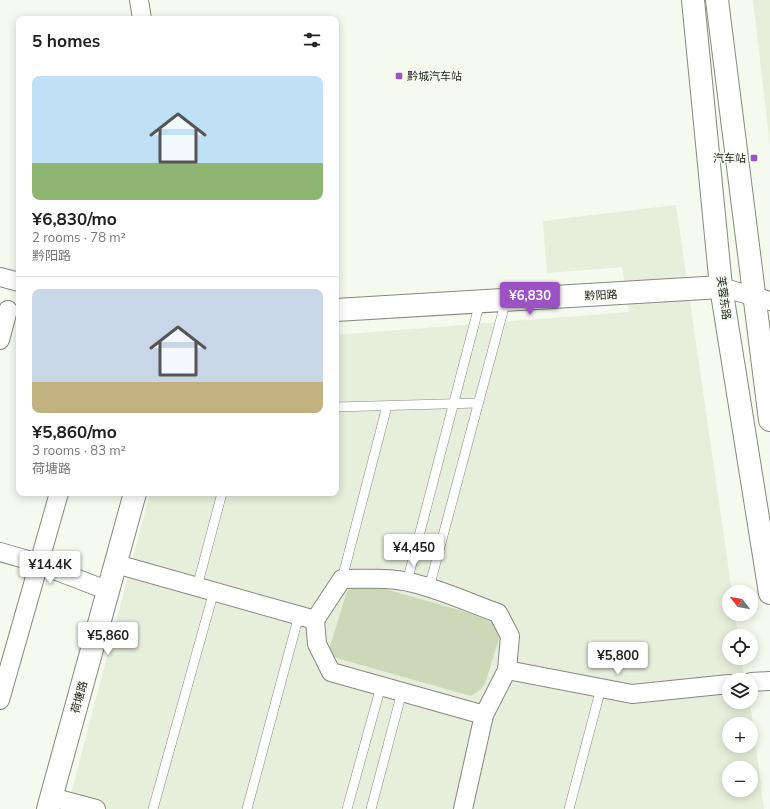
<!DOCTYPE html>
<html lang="en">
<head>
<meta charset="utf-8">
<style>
  body { margin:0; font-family:Mulish,"Noto Sans SC",sans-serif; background:#f2f2f2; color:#222; height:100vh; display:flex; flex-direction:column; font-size:15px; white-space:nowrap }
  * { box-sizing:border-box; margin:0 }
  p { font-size:13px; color:#767676 }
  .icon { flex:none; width:22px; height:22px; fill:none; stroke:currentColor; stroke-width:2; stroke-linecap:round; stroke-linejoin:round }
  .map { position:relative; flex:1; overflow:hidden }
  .details { position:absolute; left:16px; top:16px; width:323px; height:480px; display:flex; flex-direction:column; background:#fff; border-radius:8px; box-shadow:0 2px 10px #0003 }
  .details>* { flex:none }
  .needle { width:26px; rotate:301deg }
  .fabs { position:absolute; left:722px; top:585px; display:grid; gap:8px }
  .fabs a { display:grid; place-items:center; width:36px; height:36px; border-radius:50%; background:#fff; box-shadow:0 2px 10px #0003; font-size:20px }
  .price { position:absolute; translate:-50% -34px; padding:0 9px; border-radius:4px; background:#fff; color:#222; font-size:13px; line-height:26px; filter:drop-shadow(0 1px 2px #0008) }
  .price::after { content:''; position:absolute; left:50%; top:24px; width:12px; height:9px; margin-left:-6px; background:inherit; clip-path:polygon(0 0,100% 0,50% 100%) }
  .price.current { background:#9c52c5; color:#fff }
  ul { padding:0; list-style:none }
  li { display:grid; align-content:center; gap:8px; height:212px; padding:0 16px }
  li+li { border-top:1px solid #e0e0e0 }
  li span { display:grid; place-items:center; height:124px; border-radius:8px; color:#555 }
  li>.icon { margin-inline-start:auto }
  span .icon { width:72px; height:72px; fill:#fffc; stroke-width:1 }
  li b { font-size:17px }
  h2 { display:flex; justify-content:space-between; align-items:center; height:48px; padding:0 16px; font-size:17px }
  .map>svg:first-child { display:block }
</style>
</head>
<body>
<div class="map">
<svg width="770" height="809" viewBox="0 0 770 809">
  <rect width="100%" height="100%" fill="#f5f9ee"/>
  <g fill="#e7eedb" fill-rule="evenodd">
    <polygon points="753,0 770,0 770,145"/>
    <path d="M676,205L732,592H729V614H735L738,636H729V658H741L745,680H729V702H750L764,809H67L150,493H336V335L629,312L622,267L547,273L543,221ZM729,724H751V746H729ZM729,768H751V790H729Z"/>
  </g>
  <polygon fill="#cdd8b9" points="363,583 488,618 495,626 500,635 485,684 480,690 471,696 340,659 332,656 329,650 346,594 351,585"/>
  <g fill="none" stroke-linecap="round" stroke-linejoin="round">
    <g stroke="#86897f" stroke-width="10">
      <g id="lane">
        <polyline points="336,407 478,403"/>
        <polyline points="342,579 387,406"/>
        <polyline points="407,582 480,302"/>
        <polyline points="197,587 222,493"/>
        <polyline points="429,588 506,300"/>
        <polyline points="153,809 214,591"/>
        <polyline points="247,809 299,615"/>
        <polyline points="347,809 381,686"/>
        <polyline points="371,809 402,692"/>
        <polyline points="569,809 601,688"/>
      </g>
    </g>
    <g stroke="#86897f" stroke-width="20">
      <g id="street">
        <polyline points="139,0 142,19"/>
        <polyline points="0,277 19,282"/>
        <polyline points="721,287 770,301"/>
        <polyline points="0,340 8,310"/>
        <polyline points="0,552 28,560 109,591"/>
        <path d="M116,564L315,620L342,579C365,579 390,577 413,583C442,590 470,603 498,613L510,636L507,670L484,715L463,809"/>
        <polyline points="315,620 317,644 331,672 484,715"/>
        <polyline points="507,670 632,694 729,684"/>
        <polyline points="751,682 770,681"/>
        <polyline points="0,700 59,493"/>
        <polyline points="51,797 96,809"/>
      </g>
    </g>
    <g stroke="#86897f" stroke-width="24">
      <g id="secondary">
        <polyline points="336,310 721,287"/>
        <polyline points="48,809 135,493"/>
      </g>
    </g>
    <g stroke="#86897f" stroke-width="24">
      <g id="primary">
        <polyline points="693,0 721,287 770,593"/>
        <polyline points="717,0 770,420"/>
      </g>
    </g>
    <use href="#lane" stroke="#fff" stroke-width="9"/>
    <use href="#street" stroke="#fff" stroke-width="18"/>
    <use href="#secondary" stroke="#fff" stroke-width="22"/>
    <use href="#primary" stroke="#fff" stroke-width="22"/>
  </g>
  <g fill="#9c52c5" stroke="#f5f9ee" stroke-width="1.5">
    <rect x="395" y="72" width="8" height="8" rx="2"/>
    <rect x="750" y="154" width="8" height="8" rx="2"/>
  </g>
  <g text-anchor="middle" stroke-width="3" stroke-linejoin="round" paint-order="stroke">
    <g font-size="11" fill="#1c1e1a" stroke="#f5f9ee" text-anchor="start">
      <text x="407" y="80">黔城汽车站</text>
      <text x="746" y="162" text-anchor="end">汽车站</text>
    </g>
    <g font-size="11" fill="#1c1e1a" stroke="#f5f9ee">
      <text transform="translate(601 295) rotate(-3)" y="4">黔阳路</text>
      <text transform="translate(724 298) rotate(82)" y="4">芙蓉东路</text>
      <text transform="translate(79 697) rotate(-74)" y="4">荷塘路</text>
    </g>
  </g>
</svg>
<div class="fabs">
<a><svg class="needle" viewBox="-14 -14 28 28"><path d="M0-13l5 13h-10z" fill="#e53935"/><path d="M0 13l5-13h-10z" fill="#767676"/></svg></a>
<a><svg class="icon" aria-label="locate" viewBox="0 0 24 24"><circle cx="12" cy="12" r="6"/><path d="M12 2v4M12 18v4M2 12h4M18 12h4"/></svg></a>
<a><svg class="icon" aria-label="layers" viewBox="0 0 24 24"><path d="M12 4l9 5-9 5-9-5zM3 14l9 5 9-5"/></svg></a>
<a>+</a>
<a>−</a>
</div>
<b class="price current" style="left:530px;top:316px">¥6,830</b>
<b class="price" style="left:414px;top:568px">¥4,450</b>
<b class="price" style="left:50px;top:585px">¥14.4K</b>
<b class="price" style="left:108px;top:656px">¥5,860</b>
<b class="price" style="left:618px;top:676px">¥5,800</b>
<section class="details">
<h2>5 homes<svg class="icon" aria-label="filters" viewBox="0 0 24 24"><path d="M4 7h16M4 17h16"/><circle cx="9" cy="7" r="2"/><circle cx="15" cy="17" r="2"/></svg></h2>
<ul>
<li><span style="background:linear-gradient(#bfe0f5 70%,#8fb573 0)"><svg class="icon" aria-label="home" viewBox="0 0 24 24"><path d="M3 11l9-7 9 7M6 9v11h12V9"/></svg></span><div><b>¥6,830/mo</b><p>2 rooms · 78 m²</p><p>黔阳路</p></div></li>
<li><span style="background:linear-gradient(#c9d6e8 75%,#c2b280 0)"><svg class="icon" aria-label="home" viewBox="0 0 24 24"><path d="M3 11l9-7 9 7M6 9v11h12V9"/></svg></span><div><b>¥5,860/mo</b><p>3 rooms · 83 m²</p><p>荷塘路</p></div></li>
</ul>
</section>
</div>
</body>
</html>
